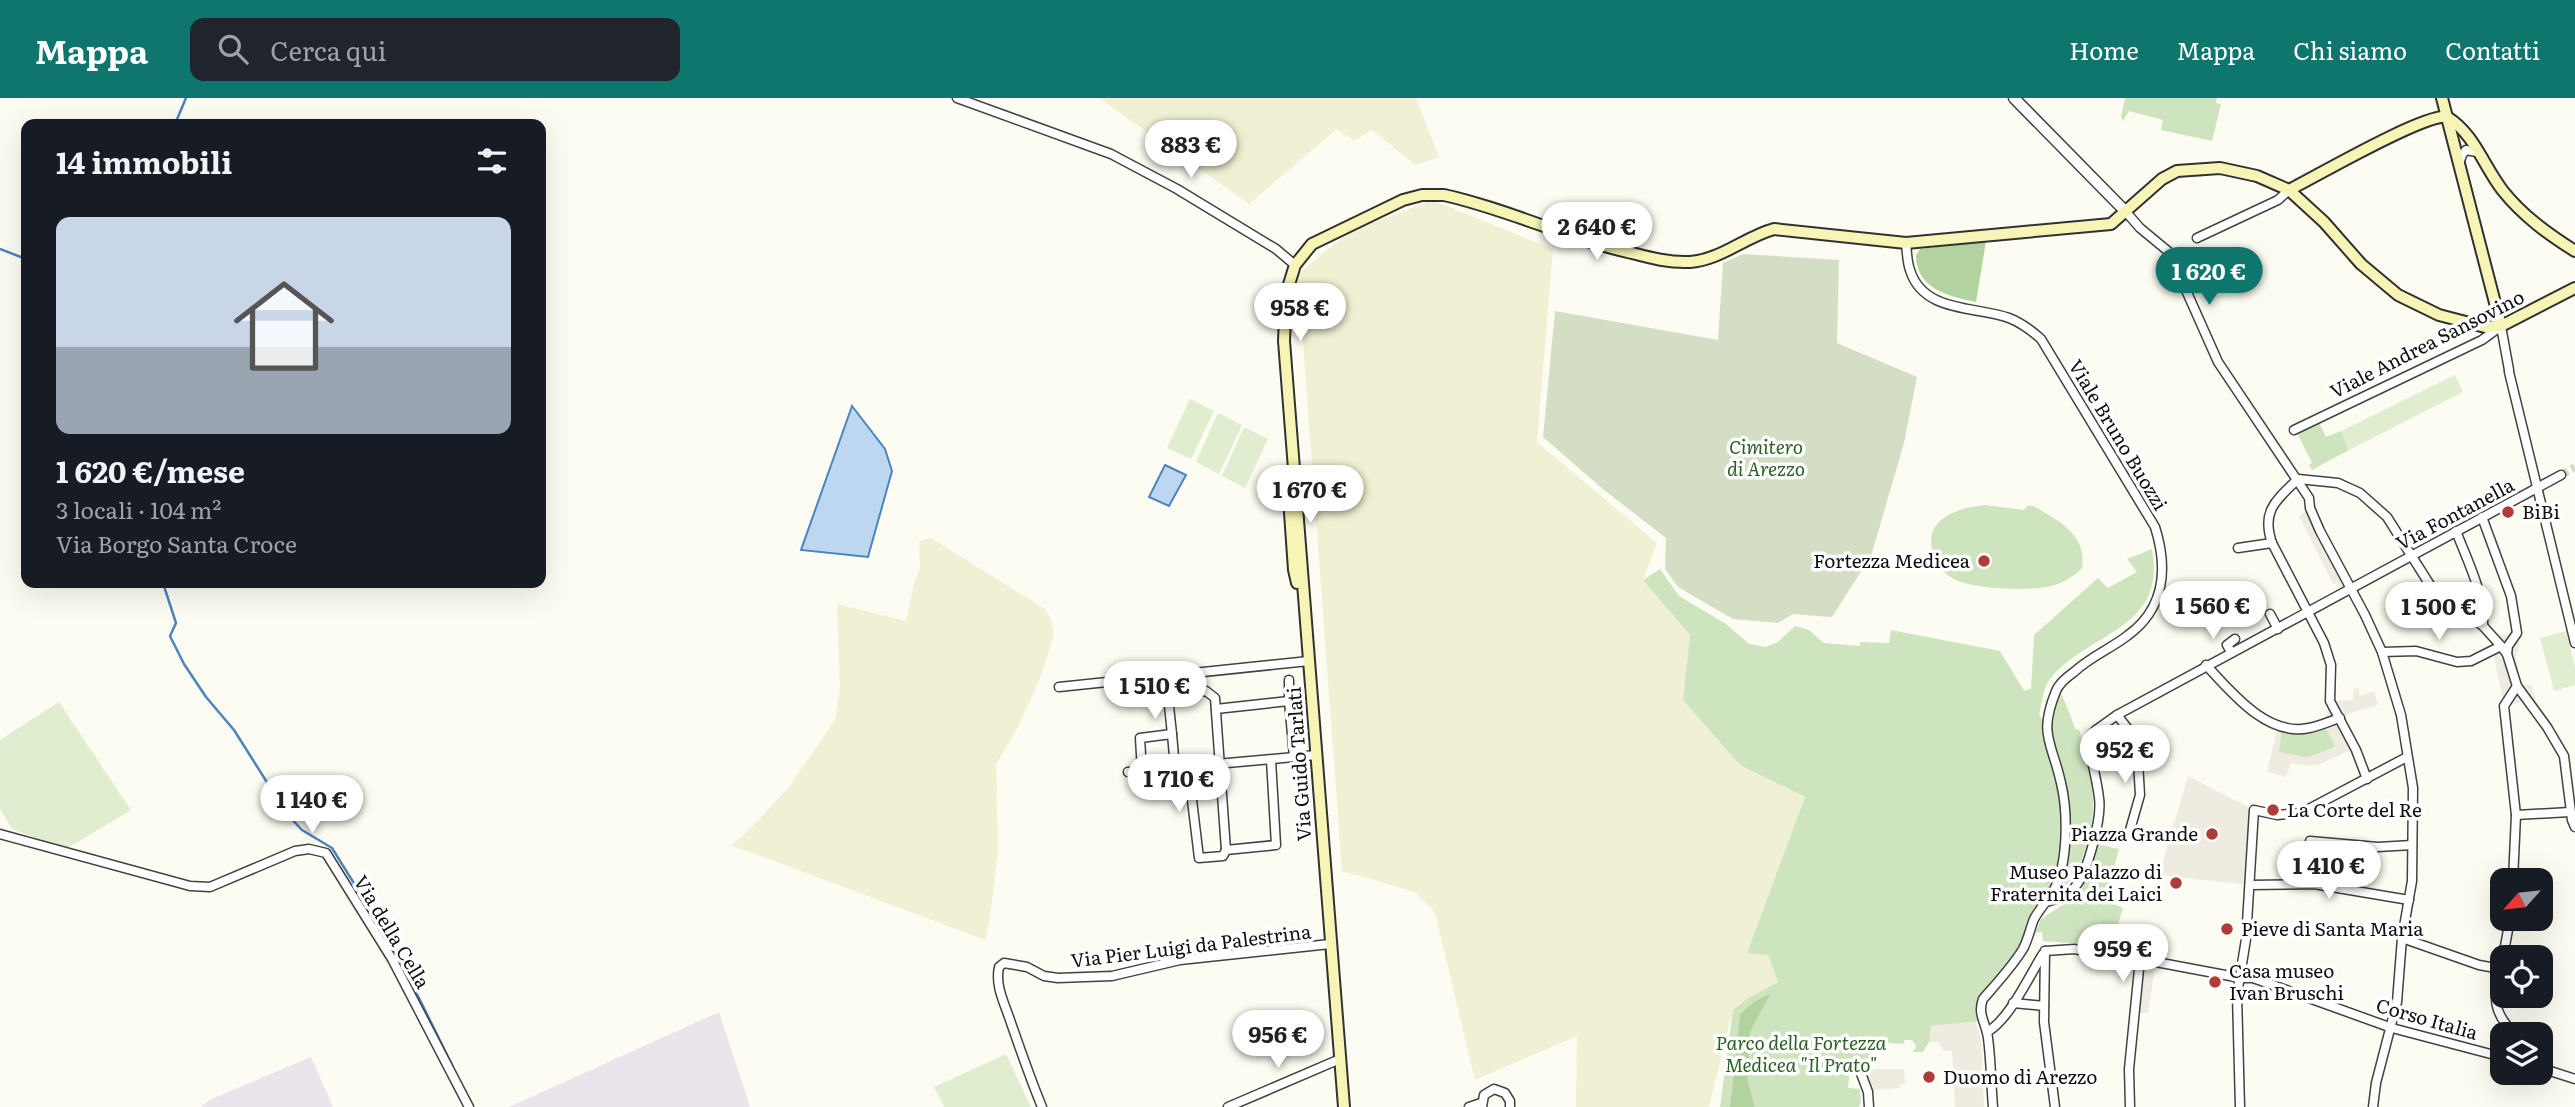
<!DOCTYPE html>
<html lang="it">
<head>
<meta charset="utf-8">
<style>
  body { margin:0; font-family:Literata,serif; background:#20242c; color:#f1f3f6; height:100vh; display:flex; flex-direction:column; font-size:26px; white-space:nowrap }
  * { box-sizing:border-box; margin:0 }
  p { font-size:23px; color:#9ea1a6 }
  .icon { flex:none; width:38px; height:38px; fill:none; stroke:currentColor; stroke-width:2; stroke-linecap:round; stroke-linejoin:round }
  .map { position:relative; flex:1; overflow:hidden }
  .panel { position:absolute; left:21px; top:21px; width:525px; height:469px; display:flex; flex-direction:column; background:#171b24; border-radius:14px; box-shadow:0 7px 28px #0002 }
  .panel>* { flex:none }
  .needle { width:46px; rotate:243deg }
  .buttons { position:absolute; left:2490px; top:770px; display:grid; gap:14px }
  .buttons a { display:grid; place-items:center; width:63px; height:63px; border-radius:14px; background:#171b24; box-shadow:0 7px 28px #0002; font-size:35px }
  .price { position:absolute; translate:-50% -60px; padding:0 16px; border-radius:24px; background:#fff; color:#222; font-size:23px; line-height:46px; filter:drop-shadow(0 2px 4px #0008) }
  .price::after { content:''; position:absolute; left:50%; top:42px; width:21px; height:16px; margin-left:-10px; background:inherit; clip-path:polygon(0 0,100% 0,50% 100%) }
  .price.selected { background:#0f766e; color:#fff }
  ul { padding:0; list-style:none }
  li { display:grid; align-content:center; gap:14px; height:371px; padding:0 35px }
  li+li { border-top:2px solid #363941 }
  li span { display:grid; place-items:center; height:217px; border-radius:14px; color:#555 }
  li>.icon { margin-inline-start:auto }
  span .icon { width:126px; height:126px; fill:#fffc; stroke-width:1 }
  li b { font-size:30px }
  h2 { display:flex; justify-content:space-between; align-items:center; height:84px; padding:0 35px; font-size:30px }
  header { display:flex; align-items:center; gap:42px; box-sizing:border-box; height:98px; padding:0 35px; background:#0f766e; color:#fff }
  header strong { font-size:33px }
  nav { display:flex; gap:38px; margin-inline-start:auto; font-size:24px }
  .search { width:490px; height:63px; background:#20242c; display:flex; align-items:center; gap:18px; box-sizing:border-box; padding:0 24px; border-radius:14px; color:#9ea1a6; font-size:26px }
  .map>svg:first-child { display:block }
</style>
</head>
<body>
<header>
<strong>Mappa</strong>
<div class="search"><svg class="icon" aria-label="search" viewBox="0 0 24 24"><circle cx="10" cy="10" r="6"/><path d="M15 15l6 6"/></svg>Cerca qui</div>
<nav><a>Home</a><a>Mappa</a><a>Chi siamo</a><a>Contatti</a></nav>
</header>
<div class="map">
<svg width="2575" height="1009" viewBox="0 0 2575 1009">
  <rect width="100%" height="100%" fill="#fdfcf2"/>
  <g fill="#ece4ec">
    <polygon points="719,914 750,1009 509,1009"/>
    <polygon points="311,959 333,1009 201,1009 209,1002"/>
  </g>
  <g fill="#f0f1d4">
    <polygon points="1099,0 1416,0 1439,59 1415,67 1372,32 1354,43 1337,31 1249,106"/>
    <polygon points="1432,102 1553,151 1537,344 1657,445 1643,482 1690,537 1683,602 1740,667 1805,699 1747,855 1768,857 1778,884 1748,900 1733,912 1709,1009 1576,1009 1577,938 1475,982 1435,815 1415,794 1342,773 1298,176 1349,134"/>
    <polygon points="931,440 1045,511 1051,521 1054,536 1041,578 1017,631 996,666 998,754 989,827 985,842 731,747 748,733 789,689 835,622 840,590 837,506 906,523 914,485 920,470 919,443"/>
  </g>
  <g fill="#cee4bf">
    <polygon points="2125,0 2217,0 2216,5 2221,6 2212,43 2161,32 2163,22 2129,13 2123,23 2121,19"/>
    <polygon points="2318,322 2326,339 2341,333 2349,352 2312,372 2309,367 2312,365 2296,333"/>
    <path d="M1985,407L2024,412L2027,408C2037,407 2039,412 2047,416C2067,427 2087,444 2082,470C2075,477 2065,484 2055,487C2033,494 1967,492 1949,478C1940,472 1934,462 1932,451C1925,420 1960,409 1985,407Z"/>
    <path d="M2152,451C2167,532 2090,533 2050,581C2043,589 2042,606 2039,616L2046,630L2065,710L2060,775L2023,850L1983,901L1982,923L1932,928L1929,944L1923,954H1913L1916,948L1912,942H1905L1903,946L1874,944L1869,970H1850L1848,990L1860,991L1861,1003L1859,1009H1755L1748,984L1750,934L1768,897L1740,916L1730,1009H1720L1733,912L1748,900L1778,884L1768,857L1747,855L1805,699L1740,667L1683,602L1690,537L1643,482L1660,471L1679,498L1726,526L1749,546L1766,549L1778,544L1795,528L1809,532L1824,545L1860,548V544L1889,545L1891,532L2000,553L2024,593L2031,591L2034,537L2098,480L2108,490L2137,474L2127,461Z"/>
    <path d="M2060,592L2076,632L2079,631L2081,638C2085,659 2092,681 2093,702C2095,723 2081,785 2059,790C2064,763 2072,736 2069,708C2066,683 2049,652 2049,629C2050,616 2056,604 2060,592Z"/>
    <polygon points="2325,628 2336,649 2307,660 2278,654 2282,632 2307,634"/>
    <polygon points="2095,746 2119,751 2105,802 2123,810 2118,826 2112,826 2105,848 2043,843 2042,834 2035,835 2041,821 2081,795"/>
  </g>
  <g fill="#b2d3a0">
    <path d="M1986,143L1976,204C1948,198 1916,191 1916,157L1920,151Z"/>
    <polygon points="1770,896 1750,934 1748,984 1755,1009 1730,1009 1740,916 1754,904"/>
  </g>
  <polygon fill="#d3dec4" points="1743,156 1839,162 1837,245 1917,279 1904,345 1871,458 1832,519 1793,516 1778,525 1733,521 1678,489 1665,471 1666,440 1604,392 1543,339 1555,213 1718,242 1723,165"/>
  <g fill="#e0edcf">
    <polygon points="2455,277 2463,294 2349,352 2341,333"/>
    <polygon points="1190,301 1214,313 1191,361 1167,350"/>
    <polygon points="1218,315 1242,327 1219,376 1196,364"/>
    <polygon points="1244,329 1268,341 1245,390 1222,378"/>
    <polygon points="2566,533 2575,569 2575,587 2554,593 2540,540"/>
    <polygon points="59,604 131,712 66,751 12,731 0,711 0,642"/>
    <polygon points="1006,956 1031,1009 944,1009 934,989"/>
  </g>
  <g fill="#eeebe1">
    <polygon points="2313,408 2352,485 2340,492 2337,485 2333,486 2299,418"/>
    <polygon points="2517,535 2520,548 2516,559 2521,588 2531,587 2536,601 2504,608 2490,539"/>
    <polygon points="2358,590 2360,598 2374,593 2378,607 2344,617 2358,648 2321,666 2308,668 2291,665 2286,679 2267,674 2277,632 2282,632 2279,654 2307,660 2336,650 2324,626 2330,603 2353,602 2353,591"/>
    <polygon points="2188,678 2254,712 2250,787 2159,777"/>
    <polygon points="2144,854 2157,857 2148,915 2138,915 2137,863"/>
    <polygon points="1976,924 1981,941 1984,1009 1955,1009 1952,953 1944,953 1938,944 1929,944 1931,928"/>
    <polygon points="1862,971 1904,971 1905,986 1900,987 1900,990 1873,992"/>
  </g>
  <g fill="#bcd7ef" stroke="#4c84be" stroke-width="2">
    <polygon points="852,308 885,351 892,373 868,459 801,452"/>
    <polygon points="1165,367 1186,377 1169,408 1149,399"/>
  </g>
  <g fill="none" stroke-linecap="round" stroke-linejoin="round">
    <g stroke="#4c84be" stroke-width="2.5">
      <polyline points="175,26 186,0"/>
      <polyline points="0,151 26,161"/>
      <polyline points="163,485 176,525 170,538 184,566 206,599 234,632 287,716 302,732 332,750 373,816 419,900 453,969"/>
    </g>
    <polyline stroke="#d9d8d0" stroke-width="8" stroke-dasharray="8 4" stroke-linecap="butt" points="2561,377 2575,369"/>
    <g stroke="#424242" stroke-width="11">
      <g id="minor">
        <polyline points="957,0 1111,56 1177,91 1276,151 1295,167"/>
        <polyline points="2459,66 2462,57 2466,52 2477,54"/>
        <polyline points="2126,114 2140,130 2169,154 2218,264 2309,400 2310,410 2320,433 2365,517 2382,554 2401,617 2413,690 2412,783 2402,840 2397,904 2376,985 2373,1009"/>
        <polyline points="2197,140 2278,102 2289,92"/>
        <path d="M1906,145C1907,154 1907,164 1910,172C1923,215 1976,208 2009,220C2022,225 2031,232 2041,241L2155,429C2168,470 2165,511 2127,538C2110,551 2090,559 2074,574C2067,579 2059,585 2056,593C2038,637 2052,644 2061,685C2068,714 2068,763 2055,790C2049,801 2040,810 2034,821C2030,831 2028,842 2023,851C2012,869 1996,886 1983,901C1977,916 1986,925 1988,940C1991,962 1991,986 1993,1009"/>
        <polyline points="2509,274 2575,545"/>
        <polyline points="2294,332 2482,242 2501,228 2509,272"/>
        <polyline points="2298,381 2338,385 2360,395 2387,419 2430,487 2483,528 2501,548 2507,556 2517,588 2547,629 2564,658 2572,722 2575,729"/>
        <path d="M2298,381C2276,402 2261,413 2272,445L2324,545L2331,567L2330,603L2356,652L2367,681"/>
        <polyline points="2482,419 2511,498 2517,535 2508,548 2507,556"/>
        <path d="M2456,433C2467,462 2485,496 2483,528"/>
        <polyline points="2238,450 2272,445"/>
        <polyline points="2270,516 2278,531"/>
        <polyline points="2231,554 2227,547 2235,541"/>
        <polyline points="2382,554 2416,553 2457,564 2471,563 2501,548"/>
        <path d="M2206,567C2231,594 2267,639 2309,630C2320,628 2330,623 2340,620"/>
        <polyline points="1289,582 1289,603"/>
        <polyline points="1059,589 1309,563"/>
        <polyline points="1216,611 1289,603 1294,659"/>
        <polyline points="2117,617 2143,650 2138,664 2140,697 2130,732"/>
        <polyline points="1172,636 1169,608 1173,597 1206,593 1215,600 1226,752 1276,747 1271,662"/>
        <polyline points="1188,669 1199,760 1223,758 1226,752"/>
        <polyline points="1142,673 1140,640 1172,636 1175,670"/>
        <polyline points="1128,674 1316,657"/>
        <polyline points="2516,717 2570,714"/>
        <polyline points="0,736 190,788 210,789 295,753 309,751 326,755 392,861 469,1009"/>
        <polyline points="2310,743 2378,749 2412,747"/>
        <polyline points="2513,782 2516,717 2504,608 2517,588"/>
        <polyline points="2250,787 2314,786 2409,802"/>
        <path d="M2046,804C2057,801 2068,798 2075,789C2088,774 2102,719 2099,700C2097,682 2092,664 2088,646L2090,638L2096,632L2117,617L2561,377"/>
        <polyline points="2402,840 2479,867 2501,871"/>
        <polyline points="2045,853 2075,851 2097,857 2140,861 2241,880 2253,880 2392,930 2502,959"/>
        <polyline points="2045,853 2044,924 2055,1009"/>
        <polyline points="2503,859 2510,821"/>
        <path d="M2502,860C2497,896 2487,907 2514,936"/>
        <polyline points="2013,905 2044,908"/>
        <path d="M1987,934C2010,921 2029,878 2043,856"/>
        <polyline points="1859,970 1868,994 1869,1009"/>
        <polyline points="2541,970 2575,981"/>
        <path d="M1042,1009C1030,980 1020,951 1010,922C1004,904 995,888 999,869L1004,865L1027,869L1044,878L1058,880L1112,878L1180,862L1330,846"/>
        <polyline points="1228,1009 1340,961"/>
        <polyline points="1469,1009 1481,1005"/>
        <polyline points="1482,1009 1484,997 1494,991 1505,995 1510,1003 1510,1009"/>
        <polyline points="2130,1009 2129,971 2140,861"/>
        <polyline points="2240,1009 2237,897 2246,841 2254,712 2277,717 2301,715 2407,659"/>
      </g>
    </g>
    <g stroke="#424242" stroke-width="13">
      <polyline id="tertiary" points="2014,0 2126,114"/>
    </g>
    <g stroke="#313131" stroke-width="14">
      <g id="secondary">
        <polyline points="2442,0 2501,228"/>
        <path d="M2447,19C2474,35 2484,69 2503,93C2523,118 2548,136 2575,153"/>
        <path d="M2289,92C2315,79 2425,15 2447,19"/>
        <polyline points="1288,386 1294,472 1297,485"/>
        <path d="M1344,1009L1284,243L1286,196L1295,167L1312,146L1403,102L1422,97H1444C1508,111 1568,141 1632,155C1651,160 1670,165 1690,164C1720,162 1745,139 1774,131L1906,145L2111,126L2162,81L2177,73L2220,70L2257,78L2289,92L2324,124L2361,166L2398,197L2439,217L2485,229L2501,228L2575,190"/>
      </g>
    </g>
    <use href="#minor" stroke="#fff" stroke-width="8"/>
    <use href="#tertiary" stroke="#fff" stroke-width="10"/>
    <use href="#secondary" stroke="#f6f5b5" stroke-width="10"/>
  </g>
  <g fill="#af3d37" stroke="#fff" stroke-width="2.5">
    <circle cx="2508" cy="414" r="7"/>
    <circle cx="1984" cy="463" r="7"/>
    <circle cx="2273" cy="712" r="7"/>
    <circle cx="2212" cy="736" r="7"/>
    <circle cx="2176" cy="785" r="7"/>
    <circle cx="2227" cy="831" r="7"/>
    <circle cx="2215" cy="884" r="7"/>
    <circle cx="1929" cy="979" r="7"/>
  </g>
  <g text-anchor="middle" stroke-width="7" stroke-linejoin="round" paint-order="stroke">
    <g font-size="19" fill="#0f0f0f" stroke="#fff">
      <text transform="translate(2427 246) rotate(-27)" y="7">Viale Andrea Sansovino</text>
      <text transform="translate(2118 337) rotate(59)" y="7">Viale Bruno Buozzi</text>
      <text transform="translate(2455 416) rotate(-28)" y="7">Via Fontanella</text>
      <text transform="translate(1299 666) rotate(-94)" y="7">Via Guido Tarlati</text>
      <text transform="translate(392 834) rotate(59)" y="7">Via della Cella</text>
      <text transform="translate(1191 848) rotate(-7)" y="7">Via Pier Luigi da Palestrina</text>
      <text transform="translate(2427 921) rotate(16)" y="7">Corso Italia</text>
    </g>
    <g font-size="19" font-style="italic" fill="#2c5f26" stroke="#fff">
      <text x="1766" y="356">Cimitero<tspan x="1766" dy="22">di Arezzo</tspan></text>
      <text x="1801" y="952">Parco della Fortezza<tspan x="1801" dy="22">Medicea "Il Prato"</tspan></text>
    </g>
    <g font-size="19" fill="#0f0f0f" stroke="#fff" text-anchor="start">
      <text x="2522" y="421">BiBi</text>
      <text x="1970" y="470" text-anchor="end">Fortezza Medicea</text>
      <text x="2287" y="719">La Corte del Re</text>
      <text x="2198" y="743" text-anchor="end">Piazza Grande</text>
      <text x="2162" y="781" text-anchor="end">Museo Palazzo di<tspan x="2162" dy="22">Fraternita dei Laici</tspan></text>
      <text x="2241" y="838">Pieve di Santa Maria</text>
      <text x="2229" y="880">Casa museo<tspan x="2229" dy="22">Ivan Bruschi</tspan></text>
      <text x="1943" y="986">Duomo di Arezzo</text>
    </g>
  </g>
</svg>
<div class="buttons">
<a><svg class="needle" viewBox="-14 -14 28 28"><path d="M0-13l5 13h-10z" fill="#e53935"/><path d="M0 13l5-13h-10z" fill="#9ea1a6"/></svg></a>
<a><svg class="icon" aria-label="locate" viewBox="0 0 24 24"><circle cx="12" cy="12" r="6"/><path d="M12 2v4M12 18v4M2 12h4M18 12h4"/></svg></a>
<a><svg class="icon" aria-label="layers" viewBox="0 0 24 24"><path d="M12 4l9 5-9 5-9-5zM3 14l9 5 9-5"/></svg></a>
</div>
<b class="price" style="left:1191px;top:82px">883 €</b>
<b class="price" style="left:1597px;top:164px">2 640 €</b>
<b class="price selected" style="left:2209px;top:209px">1 620 €</b>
<b class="price" style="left:1300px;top:245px">958 €</b>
<b class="price" style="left:1310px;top:427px">1 670 €</b>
<b class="price" style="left:2213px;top:543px">1 560 €</b>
<b class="price" style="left:2439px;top:544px">1 500 €</b>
<b class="price" style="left:1155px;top:623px">1 510 €</b>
<b class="price" style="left:2125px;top:687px">952 €</b>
<b class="price" style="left:1179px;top:716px">1 710 €</b>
<b class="price" style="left:312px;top:737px">1 140 €</b>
<b class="price" style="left:2329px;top:803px">1 410 €</b>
<b class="price" style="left:2123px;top:886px">959 €</b>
<b class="price" style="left:1278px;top:972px">956 €</b>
<section class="panel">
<h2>14 immobili<svg class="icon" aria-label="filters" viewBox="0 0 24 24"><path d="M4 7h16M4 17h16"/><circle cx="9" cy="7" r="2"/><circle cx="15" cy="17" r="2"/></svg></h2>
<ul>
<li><span style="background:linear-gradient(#c9d6e8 60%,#9aa5b1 0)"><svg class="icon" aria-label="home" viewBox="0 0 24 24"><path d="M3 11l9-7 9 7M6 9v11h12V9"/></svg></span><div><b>1 620 €/mese</b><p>3 locali · 104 m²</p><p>Via Borgo Santa Croce</p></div></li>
</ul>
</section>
</div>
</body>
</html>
